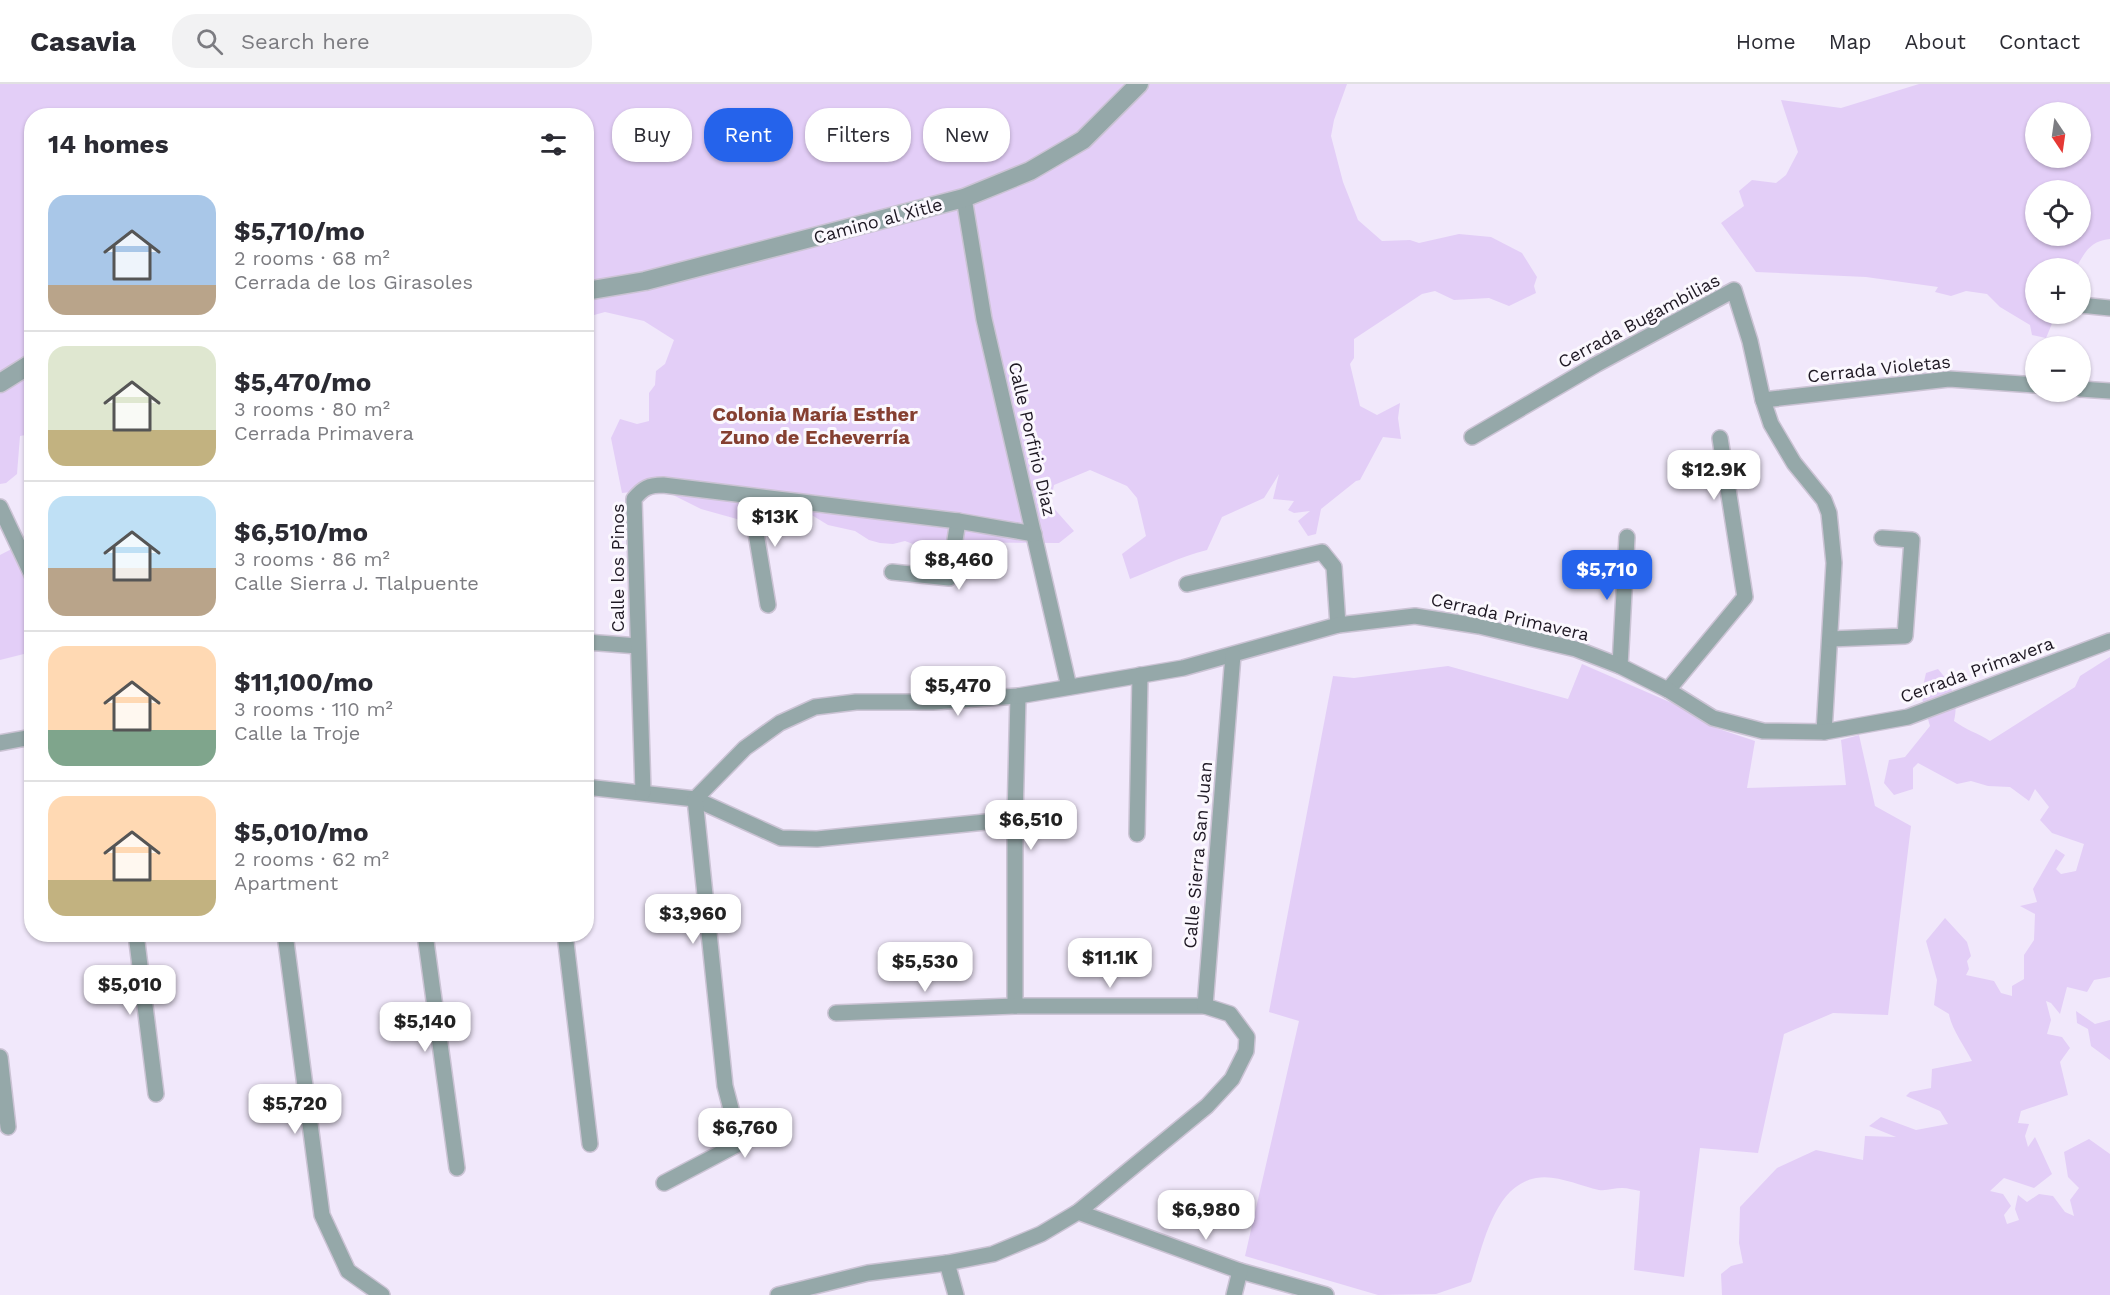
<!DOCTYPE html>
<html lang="en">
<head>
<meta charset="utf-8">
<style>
  body { margin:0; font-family:"Work Sans",sans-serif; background:#f2f2f3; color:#2b2b33; height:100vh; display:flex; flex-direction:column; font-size:22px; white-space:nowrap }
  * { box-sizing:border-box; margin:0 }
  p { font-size:20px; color:#7c7c81 }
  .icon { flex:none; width:33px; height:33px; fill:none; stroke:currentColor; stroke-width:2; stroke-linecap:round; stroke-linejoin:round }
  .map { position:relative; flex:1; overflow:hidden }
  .drawer { position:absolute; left:24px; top:24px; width:570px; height:834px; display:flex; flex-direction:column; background:#fff; border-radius:24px; box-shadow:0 2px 4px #0004 }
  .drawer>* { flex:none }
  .hud { position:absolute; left:612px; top:24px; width:570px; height:54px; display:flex; gap:12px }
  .needle { width:39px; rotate:167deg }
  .buttons { position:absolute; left:2025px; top:18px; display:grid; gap:12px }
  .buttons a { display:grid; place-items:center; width:66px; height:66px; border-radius:50%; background:#fff; box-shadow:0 2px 4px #0004; font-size:30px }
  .price { position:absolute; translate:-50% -51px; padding:0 14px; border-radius:12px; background:#fff; color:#222; font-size:20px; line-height:39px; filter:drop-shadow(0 2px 3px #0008) }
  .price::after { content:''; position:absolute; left:50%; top:36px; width:18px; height:14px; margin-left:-9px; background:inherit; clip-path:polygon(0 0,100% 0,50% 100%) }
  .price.active { background:#2563eb; color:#fff }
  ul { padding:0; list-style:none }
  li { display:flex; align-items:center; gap:18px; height:150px; padding:0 24px }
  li+li { border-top:2px solid #e1e1e2 }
  li span { display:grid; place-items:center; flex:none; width:168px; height:120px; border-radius:18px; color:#555 }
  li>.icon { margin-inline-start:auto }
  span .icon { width:72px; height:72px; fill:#fffc; stroke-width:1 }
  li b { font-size:26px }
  h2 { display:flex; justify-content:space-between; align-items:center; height:72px; padding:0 24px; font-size:26px }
  .tag { padding:0 21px; border-radius:24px; background:#fff; box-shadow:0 2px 4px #0004; font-size:21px; line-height:54px }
  .tag.active { background:#2563eb; color:#fff }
  header { display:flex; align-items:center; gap:36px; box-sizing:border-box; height:84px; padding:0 30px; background:#fff; border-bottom:2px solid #e1e1e2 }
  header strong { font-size:28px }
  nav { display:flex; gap:33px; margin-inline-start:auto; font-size:21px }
  .search { width:420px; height:54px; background:#f2f2f3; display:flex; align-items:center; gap:15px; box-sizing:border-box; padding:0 21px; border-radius:24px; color:#7c7c81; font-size:22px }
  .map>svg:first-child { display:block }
</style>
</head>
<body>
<header>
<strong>Casavia</strong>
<div class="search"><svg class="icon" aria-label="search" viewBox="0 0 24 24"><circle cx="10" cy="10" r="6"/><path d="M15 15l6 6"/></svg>Search here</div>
<nav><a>Home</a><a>Map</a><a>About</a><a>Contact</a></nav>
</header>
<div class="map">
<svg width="2110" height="1211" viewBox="0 0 2110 1211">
  <rect width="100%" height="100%" fill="#f1e8fb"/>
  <g fill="#e3cef7" fill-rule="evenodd">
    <path d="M0,0H1347L1334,36L1331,52L1343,98L1358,136L1382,157L1410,156L1419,159L1459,150L1491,153L1522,169L1537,193L1534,202L1536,209L1509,222L1489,214L1454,216L1435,207L1422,210L1354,255V274L1350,280L1360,322L1377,331L1400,319L1398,334L1401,355L1383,353L1360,396L1356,397L1321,425L1316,450L1308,452L1298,437L1310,427L1294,429L1288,426L1294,417L1273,415L1279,390L1264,414L1222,433L1207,466C1180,473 1155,485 1130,495L1122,470L1146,452L1137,414L1127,402L1090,386L1054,401L1050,420L1074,447L1059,459L939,458L921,463L905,457L893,460L880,459L869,456L855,447L828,441L810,430L784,428L744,437L701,425L661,405L622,409L611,354L620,335L637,340L649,337V309L655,301L656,287L665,280L674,256L644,237L605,228L587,233L586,32H32L31,341L29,343L31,350L20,352L17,390L6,399L0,400Z"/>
    <path d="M1919,0H2110V155C2090,157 2085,168 2076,184H2036V230H2056L2046,254L2032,251L2030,241L2000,223L1987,210L1966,207L1951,212L1935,208L1938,203L1866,193L1756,188L1721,139L1744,122L1739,107L1752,96L1776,99L1786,91L1798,68L1781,16L1841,24ZM2036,28H2080V74H2036ZM2080,106V152H2036V106Z"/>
    <polygon points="31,455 31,573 24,570 0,576 0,471"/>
    <path d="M2110,573V893L2094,896L2087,908L2067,903L2060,930L2051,919L2046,917L2051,936L2047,950L2062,953L2070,964L2060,978L2068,1011L2021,1027L2018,1039L2029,1040L2025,1052L2028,1063L2035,1053L2052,1090L2034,1104L2004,1094L1990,1107L2003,1110L2011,1122L2004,1131L2007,1140L2019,1136L2015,1125L2018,1111L2027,1118L2039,1110L2053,1112L2065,1128L2074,1132L2070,1116L2079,1104L2068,1093L2064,1068L2089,1055L2110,1070V1211H1722L1721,1190L1731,1182L1743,1179L1739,1159L1740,1123L1777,1084L1816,1066L1863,1076L1865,1052L1896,1053L1869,1042L1881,1033L1916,1046L1948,1040L1940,1027L1906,1012L1910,1008L1931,1004L1932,985L1972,977C1965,963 1951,944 1949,930L1934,921L1937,896L1926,857L1945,834L1967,858L1971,872L1967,877L1969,885L1966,891L1994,897L2001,909L2012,912V902L2024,895V871L2034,856L2035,830L2020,822L2037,818L2033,805L2056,765L2065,771L2056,785L2061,790L2076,787L2084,760L2052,749L2040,736L2049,723L2035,705L2029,717L2010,703L1988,702L1971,697L1957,700L1918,679L1913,684V705L1894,711L1884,699L1889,676L1905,673L1930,642L1921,611L1926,589L1938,585C1952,601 1959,616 1954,637C1966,646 1978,649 1990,657L2075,603L2080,592Z"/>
    <path d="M1582,580L1672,619L1716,644L1755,657L1747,704L1846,701L1841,656L1859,651L1875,722L1911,742L1888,931L1833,929L1784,950L1758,1069L1700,1064L1684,1193L1634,1186L1640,1107C1634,1106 1628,1104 1622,1104C1614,1104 1607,1107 1599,1106C1580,1102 1556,1090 1536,1094C1493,1102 1483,1163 1471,1198L1436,1210L1378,1211L1245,1172L1299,937L1269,928L1333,592L1354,594L1448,582L1568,615Z"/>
    <polygon points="2076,927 2095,940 2110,936 2110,976 2091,962 2088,945 2077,939"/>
  </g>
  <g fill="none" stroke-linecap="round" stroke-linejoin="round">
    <g stroke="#cbc3d4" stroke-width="18">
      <g id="minor">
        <polyline points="964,114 984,235 1069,603"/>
        <polyline points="2080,221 2110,224"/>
        <polyline points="2080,305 2110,307"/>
        <polyline points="1763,316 1949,295 2036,301"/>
        <polyline points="1472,353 1597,280 1734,206 1750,257 1763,316 1771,340 1794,379 1824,416 1829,429 1834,479 1824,648"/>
        <polyline points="750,413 768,521"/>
        <polyline points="0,423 32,491"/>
        <polyline points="892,488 949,494 958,437"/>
        <polyline points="1187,500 1322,468 1334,483 1338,541"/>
        <polyline points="1830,555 1905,552 1912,456 1882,454"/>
        <polyline points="586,558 638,562"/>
        <polyline points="1620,582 1627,453"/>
        <polyline points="1668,606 1745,513 1720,354"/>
        <polyline points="0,659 32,653"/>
        <polyline points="586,703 695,715 781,754 817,755 1015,735"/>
        <path d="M643,708L634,415C643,404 649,401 663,401L958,437L1034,450"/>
        <polyline points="1137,750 1140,591"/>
        <polyline points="136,850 156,1010"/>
        <polyline points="285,850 322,1131 348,1187 382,1211"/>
        <polyline points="425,850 457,1084"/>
        <polyline points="565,850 590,1060"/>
        <polyline points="1015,922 1015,735 1018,612"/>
        <polyline points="836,929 1015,922 1205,922"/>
        <polyline points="0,973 8,1043"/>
        <polyline points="664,1099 740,1059 725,1002 695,715 745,664 780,639 815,623 856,618 933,618 1018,612 1183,584 1338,541 1415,532 1479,542 1576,565 1620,582 1668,606 1713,634 1763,647 1824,648 1908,633 2110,557"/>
        <polyline points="1078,1128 1240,1187 1326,1211"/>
        <polyline points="947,1179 956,1211"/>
        <polyline points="778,1211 868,1189 947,1179 993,1170 1041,1150 1078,1128 1207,1022 1232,995 1246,967 1247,953 1230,930 1205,922 1233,571"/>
        <polyline points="1234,1211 1240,1187"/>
      </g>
    </g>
    <g stroke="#cbc3d4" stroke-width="21">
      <g id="tertiary">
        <polyline points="586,207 645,197 964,114 1030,87 1083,56 1139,0"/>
        <polyline points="0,299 32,279"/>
      </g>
    </g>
    <use href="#minor" stroke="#95a8a9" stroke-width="15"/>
    <use href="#tertiary" stroke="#95a8a9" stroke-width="18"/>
  </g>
  <g text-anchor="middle" stroke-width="6" stroke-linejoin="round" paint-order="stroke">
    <g font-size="18" fill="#1f1924" stroke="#fbf8fe">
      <text transform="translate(878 137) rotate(-15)" y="6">Camino al Xitle</text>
      <text transform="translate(1639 237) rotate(-28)" y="6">Cerrada Bugambilias</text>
      <text transform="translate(1879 285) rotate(-6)" y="6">Cerrada Violetas</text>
      <text transform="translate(1032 355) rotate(77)" y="6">Calle Porfirio Díaz</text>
      <text transform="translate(618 484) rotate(-90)" y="6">Calle los Pinos</text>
      <text transform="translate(1510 533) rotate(13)" y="6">Cerrada Primavera</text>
      <text transform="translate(1977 586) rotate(-20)" y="6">Cerrada Primavera</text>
      <text transform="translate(1198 771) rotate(-85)" y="6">Calle Sierra San Juan</text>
    </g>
    <g font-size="20" font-weight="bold" fill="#853f31" stroke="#fbf8fe">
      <text x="815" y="337">Colonia María Esther<tspan x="815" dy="23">Zuno de Echeverría</tspan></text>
    </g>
  </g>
</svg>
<div class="buttons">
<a><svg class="needle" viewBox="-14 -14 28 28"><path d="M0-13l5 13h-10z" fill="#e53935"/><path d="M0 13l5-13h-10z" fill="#7c7c81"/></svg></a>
<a><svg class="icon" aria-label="locate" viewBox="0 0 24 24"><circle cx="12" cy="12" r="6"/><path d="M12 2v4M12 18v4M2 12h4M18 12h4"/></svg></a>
<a>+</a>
<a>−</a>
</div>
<b class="price" style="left:1714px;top:417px">$12.9K</b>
<b class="price" style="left:775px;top:464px">$13K</b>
<b class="price" style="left:959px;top:507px">$8,460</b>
<b class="price active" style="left:1607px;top:517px">$5,710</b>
<b class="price" style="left:958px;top:633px">$5,470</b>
<b class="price" style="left:1031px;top:767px">$6,510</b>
<b class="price" style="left:693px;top:861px">$3,960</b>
<b class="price" style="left:1110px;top:905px">$11.1K</b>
<b class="price" style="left:925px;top:909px">$5,530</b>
<b class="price" style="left:130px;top:932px">$5,010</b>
<b class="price" style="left:425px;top:969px">$5,140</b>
<b class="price" style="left:295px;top:1051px">$5,720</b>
<b class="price" style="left:745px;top:1075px">$6,760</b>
<b class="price" style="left:1206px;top:1157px">$6,980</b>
<div class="hud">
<a class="tag">Buy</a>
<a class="tag active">Rent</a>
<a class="tag">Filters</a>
<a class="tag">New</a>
</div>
<section class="drawer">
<h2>14 homes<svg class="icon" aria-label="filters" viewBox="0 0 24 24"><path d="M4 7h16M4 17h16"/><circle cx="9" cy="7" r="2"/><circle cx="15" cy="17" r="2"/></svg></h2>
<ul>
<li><span style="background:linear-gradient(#a9c7e8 75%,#b9a48a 0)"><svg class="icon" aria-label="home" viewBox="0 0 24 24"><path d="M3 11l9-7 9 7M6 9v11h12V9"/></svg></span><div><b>$5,710/mo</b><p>2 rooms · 68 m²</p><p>Cerrada de los Girasoles</p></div></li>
<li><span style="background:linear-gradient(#dfe7d0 70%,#c2b280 0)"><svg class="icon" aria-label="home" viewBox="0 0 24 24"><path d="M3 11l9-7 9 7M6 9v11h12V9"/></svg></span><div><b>$5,470/mo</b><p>3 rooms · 80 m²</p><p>Cerrada Primavera</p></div></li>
<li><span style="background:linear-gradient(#bfe0f5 60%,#b9a48a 0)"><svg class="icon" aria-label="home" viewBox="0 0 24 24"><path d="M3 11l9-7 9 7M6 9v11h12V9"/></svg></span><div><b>$6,510/mo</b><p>3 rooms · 86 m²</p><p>Calle Sierra J. Tlalpuente</p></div></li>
<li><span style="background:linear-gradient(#ffd9b3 70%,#7fa58c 0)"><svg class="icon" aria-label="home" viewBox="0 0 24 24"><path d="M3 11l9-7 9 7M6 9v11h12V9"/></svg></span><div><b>$11,100/mo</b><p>3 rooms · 110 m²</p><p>Calle la Troje</p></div></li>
<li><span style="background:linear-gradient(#ffd9b3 70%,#c2b280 0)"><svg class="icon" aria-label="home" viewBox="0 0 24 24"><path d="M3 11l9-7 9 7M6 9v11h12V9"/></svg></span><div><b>$5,010/mo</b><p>2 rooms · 62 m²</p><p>Apartment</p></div></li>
</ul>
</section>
</div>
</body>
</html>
